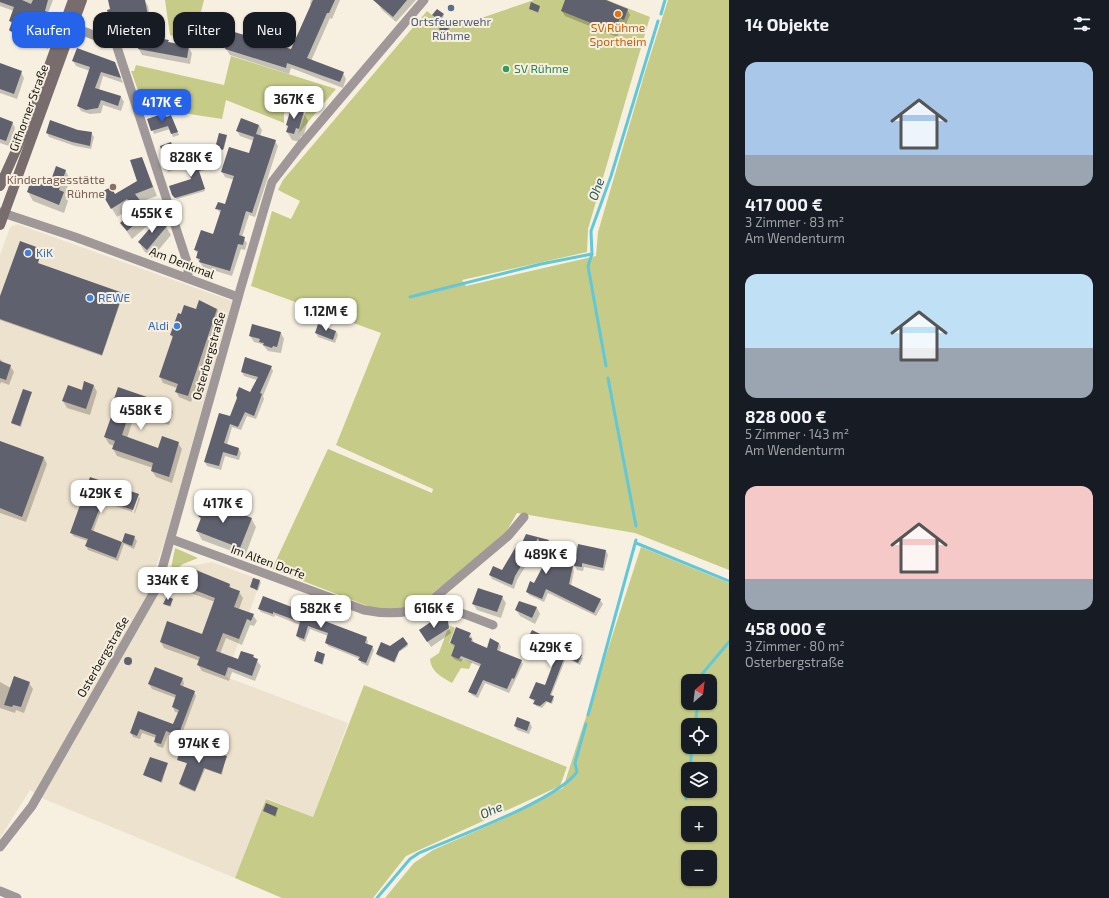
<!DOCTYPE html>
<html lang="de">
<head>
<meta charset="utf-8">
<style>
  body { margin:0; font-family:"Exo 2",sans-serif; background:#20242c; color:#f1f3f6; height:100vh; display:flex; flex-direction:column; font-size:15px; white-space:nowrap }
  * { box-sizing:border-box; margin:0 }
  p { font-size:13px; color:#9ea1a6 }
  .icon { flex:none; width:22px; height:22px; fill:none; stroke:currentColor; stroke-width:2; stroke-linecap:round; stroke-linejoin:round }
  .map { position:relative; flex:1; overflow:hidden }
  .drawer { display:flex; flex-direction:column; background:#171b24; width:380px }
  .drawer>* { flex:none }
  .top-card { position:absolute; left:12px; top:12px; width:380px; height:36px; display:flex; gap:8px }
  .needle { width:26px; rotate:28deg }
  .fabs { position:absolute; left:681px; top:674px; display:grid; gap:8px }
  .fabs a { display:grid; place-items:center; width:36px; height:36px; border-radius:8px; background:#171b24; box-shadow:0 1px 3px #0004; font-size:20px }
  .price { position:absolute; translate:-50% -34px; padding:0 9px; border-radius:8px; background:#fff; color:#222; font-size:13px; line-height:26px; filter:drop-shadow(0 1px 2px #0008) }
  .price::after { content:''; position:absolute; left:50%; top:24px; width:12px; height:9px; margin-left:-6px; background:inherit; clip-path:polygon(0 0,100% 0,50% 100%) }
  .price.on { background:#2563eb; color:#fff }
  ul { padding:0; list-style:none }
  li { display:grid; align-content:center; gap:8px; height:212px; padding:0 16px }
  li span { display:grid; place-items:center; height:124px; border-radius:12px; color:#555 }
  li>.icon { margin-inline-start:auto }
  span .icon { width:72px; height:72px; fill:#fffc; stroke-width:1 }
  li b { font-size:17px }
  h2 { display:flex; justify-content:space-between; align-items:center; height:48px; padding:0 16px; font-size:17px }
  .pill { padding:0 14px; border-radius:12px; background:#171b24; box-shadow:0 1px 3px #0004; font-size:14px; line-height:36px }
  .pill.on { background:#2563eb; color:#fff }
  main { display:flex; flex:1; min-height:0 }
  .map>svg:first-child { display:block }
</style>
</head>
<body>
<main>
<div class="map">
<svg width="729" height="898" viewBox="0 0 729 898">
  <rect width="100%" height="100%" fill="#f7f0e1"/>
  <polygon fill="#ede2cd" points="17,224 232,301 166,537 154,573 169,580 186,567 212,562 261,580 226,677 348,723 313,817 266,798 235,878 44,799 30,790 0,838 0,255 10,227"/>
  <g fill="#c6cb87" fill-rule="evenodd">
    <polygon points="165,0 204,0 193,43 170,35"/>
    <polygon points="534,0 607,0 650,17 588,229 587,252 462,280 466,286 596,256 598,232 645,72 668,0 729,0 729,570 635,533 517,513 505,534 422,602 410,607 391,610 370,607 272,569 328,449 432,493 433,489 336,445 381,333 251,286 272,211 291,219 300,201 278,190 283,180 427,11 449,29"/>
    <polygon points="231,56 336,89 298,134 306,111 287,105 284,114 284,123 226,100 222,119 144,107 131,71 134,71 136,65 224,85"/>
    <path d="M641,547L729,583V898H385L414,863L433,850L501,820L563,788ZM688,681H710V703H688ZM688,725H710V747H688ZM688,769H710V791H688ZM688,813H710V835H688ZM688,857H710V879H688Z"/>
    <polygon points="175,548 198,558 183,564 170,574"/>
    <path d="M449,625L455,628L449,643L455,645L451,656L472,662L469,669L461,668L452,683C442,677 431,672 430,659L439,653L447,631L450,629Z"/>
    <polygon points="364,685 567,767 560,786 406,856 373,898 282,898 235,878 266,799 313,817"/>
  </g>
  <g fill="#0003">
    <polygon points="0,0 53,0 48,13 55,15 58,20 48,49 14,36 10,30 12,25 10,21 14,11 0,6"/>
    <polygon points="109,0 144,0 148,6 154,38 188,47 192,53 190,64 142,55 139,49 141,37 103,31 100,25 111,10"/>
    <polygon points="311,0 340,0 332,19 330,18 311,61 343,73 346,79 343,88 291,68 289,74 230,55 226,49 291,50 312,6 310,4"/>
    <polygon points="381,0 416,0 396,22 382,10 378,4"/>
    <polygon points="566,0 604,0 627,9 630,15 626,24 623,23 617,37 565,16 562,11"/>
    <polygon points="540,7 538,13 530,9"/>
    <polygon points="443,15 444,16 440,21 434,17"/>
    <polygon points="452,23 453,25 445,35 443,34 440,29"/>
    <polygon points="73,61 115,63 123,83 103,76 99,90 121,97 124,102 121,111 103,105 101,113 90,114 81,111 78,106 90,71 76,66"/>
    <polygon points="0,65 21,72 24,78 17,99 0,93"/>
    <polygon points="303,112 308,121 303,137 301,136 299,142 292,140 287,132 289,128 287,125"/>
    <polygon points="165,114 167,118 173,120 179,135 173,137 170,129 154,134 148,119"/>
    <polygon points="0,118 12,122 15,128 9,146 0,143"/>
    <polygon points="51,121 70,129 91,133 94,137 91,149 75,146 49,137 47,133"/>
    <polygon points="259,125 262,130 260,136 275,141 278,146 255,217 249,215 242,237 247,243 245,250 241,249 232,276 203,267 197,258 198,254 195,250 214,235 221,214 217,209 225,206 234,180 225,177 222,172 249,155 254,141 240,136 237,131"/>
    <polygon points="227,136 224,149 216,147"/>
    <polygon points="172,146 180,168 168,172 164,163 166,162"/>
    <polygon points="201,155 206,170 199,172 205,191 177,199 174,196 192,179"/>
    <polygon points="142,158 157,196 140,202 153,221 132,239 121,223 135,211 133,207 117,217 103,193 114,195 138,181"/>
    <polygon points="65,170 70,179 65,195 68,201 64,213 33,201 28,192 50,187"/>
    <polygon points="166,227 171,235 152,258 144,251 139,242"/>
    <polygon points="41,250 38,264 123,295 102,356 0,320 0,299"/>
    <polygon points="217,309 220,315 191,402 179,397 176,391 177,388 163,383 160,377 173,339 171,335 182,316 196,310"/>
    <polygon points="253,325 281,333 284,339 281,353 268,351 262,344 254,342 250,336"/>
    <polygon points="336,331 338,335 335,343 318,337 316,333"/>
    <polygon points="0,359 5,364 10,366 14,372 9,385 1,382 0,385"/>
    <polygon points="271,367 273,371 263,396 264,399 256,419 247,416 241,430 232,427 227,445 239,449 241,453 239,460 225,456 221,470 207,466 205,462 230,417 251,393 257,380 244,376 242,372"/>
    <polygon points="94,386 97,392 90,415 67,408 63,401"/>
    <polygon points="31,393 21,427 13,424 12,423"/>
    <polygon points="114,402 170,406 173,412 169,425 135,414 127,438 159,449 178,443 182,449 172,483 156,477 152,471 153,468 117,456 113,449 114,446 109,444 105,437 116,405"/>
    <polygon points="0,442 44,458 47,464 26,522 0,513"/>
    <polygon points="90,478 139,496 137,496 132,512 104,502 93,532 123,543 126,534 134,537 137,541 134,549 124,544 118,561 88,550 86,546 88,541 73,536 72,532"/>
    <polygon points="139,497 140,499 135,513 134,513"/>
    <polygon points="199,516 251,518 256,527 245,556 202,540 197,531 201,520"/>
    <polygon points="526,535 548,540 550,546 556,552 554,555 557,563 572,567 574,571 571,586 600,600 603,604 596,616 548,593 544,602 529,595 527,591 534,584 547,559 541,541 517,580 514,589 492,579 490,575 502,571 522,547"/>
    <polygon points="606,551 608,555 604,571 584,567 583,571 577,570 575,566"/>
    <polygon points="254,579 261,582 258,591 251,587"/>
    <polygon points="230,585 232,590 239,592 243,598 239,609 253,615 257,621 254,626 250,625 242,645 226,638 220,654 238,661 253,656 261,666 255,681 232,672 229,681 202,671 198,665 200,661 164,648 161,642 202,635 215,602 188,592 185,586"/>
    <polygon points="502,597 506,603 501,618 477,610 473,604"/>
    <polygon points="172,600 171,607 165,605 164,604"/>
    <polygon points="520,603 537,608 540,614 535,624 520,616 516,610"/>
    <polygon points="259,609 318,614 323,621 366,638 368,641 367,645 372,646 374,650 368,666 361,663 360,659 328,646 326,642 328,636 310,629 305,642 299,639 297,636 300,625 275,615 274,617 261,612"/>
    <polygon points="447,622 451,633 431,647 423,635"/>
    <polygon points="532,631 583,658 580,665 566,658 551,696 554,699 552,704 547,702 542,708 536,706 535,702 530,698 545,686 558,654 530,640 529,637"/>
    <polygon points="470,633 468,642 471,635 474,644 488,649 499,643 501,647 499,652 521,660 523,664 509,693 485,683 478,698 472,695 469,691 481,667 463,659 461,662 454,659 452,656 455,647 451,643"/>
    <polygon points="403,638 408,646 399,652 395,663 378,656 377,654"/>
    <polygon points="325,654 323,665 316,662 315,661"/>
    <polygon points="128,658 132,663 129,666 125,661"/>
    <polygon points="182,678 184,683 183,687 194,691 196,696 180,739 168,735 163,748 157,746 155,742 156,738 142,733 140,739 133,737 131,733 139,712 174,726 179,713 175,712 173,707 176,698 152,689 149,684"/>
    <polygon points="0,682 11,688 29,683 33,689 24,713 16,710 15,713 0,708"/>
    <polygon points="530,723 532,727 529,734 517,730 515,726"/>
    <polygon points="226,756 222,775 205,769 195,792 181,786 188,764 178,760"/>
    <polygon points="167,764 162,783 144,775"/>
    <polygon points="277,809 276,817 264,811"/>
  </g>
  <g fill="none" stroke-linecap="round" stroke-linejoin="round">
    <g stroke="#61c8d9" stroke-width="3">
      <polyline points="661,14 665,0"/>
      <polyline points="410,297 541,264 592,254"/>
      <polyline points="606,366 588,266 592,254 591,231 611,176 658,21"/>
      <polyline points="608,378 636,526"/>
      <polyline points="636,543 729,581"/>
      <polyline points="701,681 702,674 729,642"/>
      <polyline points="588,715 636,540"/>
      <polyline points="695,725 698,703"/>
      <polyline points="690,769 692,747"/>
      <polyline points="686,799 688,781"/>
      <path d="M377,898L410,859L419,853C455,837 556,801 577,772L575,763L586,724"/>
    </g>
  </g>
  <g fill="#60616e">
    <polygon points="0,0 22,0 31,4 33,0 48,0 45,11 56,15 45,45 10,31 9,30 12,22 9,21 14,7 0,2"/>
    <polygon points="108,0 145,0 152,37 169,40 168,42 189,46 187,58 138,49 141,32 99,25 97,16 108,14 107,10 110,9"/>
    <polygon points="313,0 335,0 329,13 327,13 307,58 344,72 340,82 287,63 286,68 225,49 231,31 291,49"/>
    <polygon points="373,0 407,0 393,17"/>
    <polygon points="565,0 606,0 628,9 624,20 620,18 614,32 561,11"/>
    <polygon points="531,2 540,6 538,12 529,9"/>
    <polygon points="437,9 444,14 439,20 432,15"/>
    <polygon points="447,18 453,23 445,33 441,32 439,29"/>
    <polygon points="77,48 115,62 121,78 101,72 95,88 121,96 118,106 101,100 98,108 86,110 77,106 90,67 72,61"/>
    <polygon points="0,63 22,71 14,94 0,89"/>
    <polygon points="291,108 304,111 299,129 296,128 294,134 286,132 288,126 286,125"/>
    <polygon points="165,113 166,117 171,115 178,132 171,134 168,126 151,131 147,119"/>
    <polygon points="0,117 13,122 6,141 0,139"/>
    <polygon points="241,118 259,125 256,134 276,140 252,213 246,211 239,235 245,237 243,245 238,244 230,271 199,262 200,259 196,258 198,251 194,250 201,230 213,234 221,210 215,209 218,202 225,204 234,176 221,172 229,147 249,153 254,137 236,131"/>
    <polygon points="50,120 78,130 92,132 90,146 72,142 46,133"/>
    <polygon points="219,133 227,135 223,150 215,148"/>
    <polygon points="171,142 179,165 165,170 163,163 165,162 160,146"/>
    <polygon points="201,154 206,168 199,171 205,189 175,198 172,195 169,186 191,179 184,159"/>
    <polygon points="142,157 153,187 135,194 149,212 127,231 120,223 134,210 127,199 111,209 101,192 111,187 115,194 137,181 130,160"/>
    <polygon points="56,166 66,170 59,190 64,192 59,205 27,192 31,180 49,186"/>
    <polygon points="158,219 167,226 147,250 138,242"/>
    <polygon points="20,241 42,249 38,263 123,293 102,355 0,319 0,296"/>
    <polygon points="199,300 217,309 188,396 175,392 178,384 159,377 173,336 170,335 178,313 181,314 184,305 196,309"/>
    <polygon points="252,324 281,332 277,347 273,346 272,348 263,345 264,343 259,342 260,339 249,336"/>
    <polygon points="318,324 336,331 333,340 315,333"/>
    <polygon points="245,357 272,366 260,393 262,394 254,416 245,412 238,427 230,424 224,443 239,448 237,456 223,452 219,466 204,462 219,413 230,416 237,398 236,395 239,387 250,392 258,377 241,372"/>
    <polygon points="0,361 11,365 6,380 0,378"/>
    <polygon points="84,381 94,385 86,409 62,401 68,385 82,390"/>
    <polygon points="118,387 170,405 165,419 131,408 122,435 158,448 162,436 179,442 169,477 151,471 153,463 112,449 115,441 104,437 116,403 113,402"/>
    <polygon points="23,389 32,392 20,426 11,423"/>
    <polygon points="0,441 44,457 22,517 0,508"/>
    <polygon points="90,477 139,494 133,510 103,500 91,530 122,542 116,558 85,546 88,539 70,533"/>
    <polygon points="205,499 252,518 240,548 196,531 201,518 198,516"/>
    <polygon points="125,533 135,536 132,546 122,542"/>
    <polygon points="526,534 549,540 547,544 554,547 553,551 557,562 573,566 569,584 601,599 594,613 546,589 542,599 526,592 530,581 534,583 544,564 543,559 546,558 538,538 515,576 512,585 489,575 493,566 502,570 518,543 521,545"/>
    <polygon points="578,544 606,550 603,568 582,563 582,567 574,566"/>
    <polygon points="191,568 230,584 229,587 240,591 234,607 254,614 251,621 247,619 239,639 223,633 216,651 238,659 241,651 254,655 253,657 258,659 252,676 228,667 225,676 197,665 200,657 160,642 167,621 202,634 215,598 184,586"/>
    <polygon points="253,578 260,580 257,590 250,587"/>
    <polygon points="478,588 503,596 497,612 472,604"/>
    <polygon points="167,596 173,599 170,606 163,604"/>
    <polygon points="263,596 310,614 311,611 319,614 318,617 323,618 322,620 367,637 365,643 373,646 366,663 358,660 360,657 325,643 328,633 308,626 304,639 296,636 300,622 273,612 273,614 258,609"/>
    <polygon points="519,601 537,607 532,618 515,610"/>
    <polygon points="435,619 437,621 448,621 449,628 427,642 419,630"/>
    <polygon points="456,627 471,633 469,637 472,639 471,641 487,648 490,638 499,643 497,650 522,660 514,679 512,678 507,689 483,680 476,695 468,692 481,664 461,656 459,659 451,656 455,645 450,643"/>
    <polygon points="532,630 582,655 578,663 565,656 550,695 554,696 551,703 546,701 540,706 533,704 535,700 529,698 536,682 545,685 557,653 528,638"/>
    <polygon points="403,637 408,644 399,651 394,662 376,654 381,642 390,646"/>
    <polygon points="317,651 325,654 322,664 314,661"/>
    <circle cx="128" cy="661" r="4"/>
    <polygon points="155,667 183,678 180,685 195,691 178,736 166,731 161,744 154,742 156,735 140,729 137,736 130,733 138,711 173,724 179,710 172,707 176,695 148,684"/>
    <polygon points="14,676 30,682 21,707 13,705 12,707 4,705"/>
    <polygon points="517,717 530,722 527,731 514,726"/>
    <polygon points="183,742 227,756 221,774 204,768 195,791 179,784 187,763 177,760"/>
    <polygon points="150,757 168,763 161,782 143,775"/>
    <polygon points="266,803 278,808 275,816 263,811"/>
  </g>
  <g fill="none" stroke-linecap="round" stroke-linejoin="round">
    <g stroke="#9f9798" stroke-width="9">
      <polyline points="73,27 116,44 188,265 188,277"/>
      <polyline points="0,212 75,237 238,297"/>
      <path d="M171,539L364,610C379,613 395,614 410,611C415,609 422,604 427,605C449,607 472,617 493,625"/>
      <polyline points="426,605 508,536 524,517"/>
      <polyline points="0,847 32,806 157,587 241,287 272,182 299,147 424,0"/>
      <polyline points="0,891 17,898"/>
    </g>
    <g stroke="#786c6d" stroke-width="10">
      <polyline points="0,186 28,124 73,0"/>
      <polyline points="0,225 82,0"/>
    </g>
  </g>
  <circle fill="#5c6f8a" stroke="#f7f0e1" stroke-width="1.5" cx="451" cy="8" r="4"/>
  <circle fill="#e8710a" stroke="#f7f0e1" stroke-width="1.5" cx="618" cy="14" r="4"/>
  <circle fill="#2e9e5b" stroke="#f7f0e1" stroke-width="1.5" cx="506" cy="69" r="4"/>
  <circle fill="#8d6e63" stroke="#f7f0e1" stroke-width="1.5" cx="113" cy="187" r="4"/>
  <g fill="#3f7fe0" stroke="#f7f0e1" stroke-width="1.5">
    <circle cx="28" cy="253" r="4"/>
    <circle cx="90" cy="298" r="4"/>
    <circle cx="177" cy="326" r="4"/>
  </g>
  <g text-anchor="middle" stroke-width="4" stroke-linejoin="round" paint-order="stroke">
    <g font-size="12" fill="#4e5e75" stroke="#f7f0e1">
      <text x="451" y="26">Ortsfeuerwehr<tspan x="451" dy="14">Rühme</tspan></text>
    </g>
    <g font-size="12" fill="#c56008" stroke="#f7f0e1">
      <text x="618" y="32">SV Rühme<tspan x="618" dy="14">Sportheim</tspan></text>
    </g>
    <g font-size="12" fill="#27864d" stroke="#f7f0e1" text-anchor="start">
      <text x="514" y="73">SV Rühme</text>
    </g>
    <g font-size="12" fill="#1b1914" stroke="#f7f0e1">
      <text transform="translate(29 108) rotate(-70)" y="4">Gifhorner Straße</text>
      <text transform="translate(182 263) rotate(21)" y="4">Am Denkmal</text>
      <text transform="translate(209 356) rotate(-74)" y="4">Osterbergstraße</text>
      <text transform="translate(268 562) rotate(20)" y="4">Im Alten Dorfe</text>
      <text transform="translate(103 657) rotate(-60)" y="4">Osterbergstraße</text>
    </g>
    <g font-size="12" fill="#785e54" stroke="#f7f0e1" text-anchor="end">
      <text x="105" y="184">Kindertagesstätte<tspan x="105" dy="14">Rühme</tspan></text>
    </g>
    <g font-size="12" fill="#366cbe" stroke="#f7f0e1" text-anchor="start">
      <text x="36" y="257">KiK</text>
      <text x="98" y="302">REWE</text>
      <text x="169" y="330" text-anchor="end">Aldi</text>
    </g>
    <g font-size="13" font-style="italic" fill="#2b5960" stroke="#f7f0e1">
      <text transform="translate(596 189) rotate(-70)" y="5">Ohe</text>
      <text transform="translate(491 810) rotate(-24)" y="5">Ohe</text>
    </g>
  </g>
</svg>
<div class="fabs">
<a><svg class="needle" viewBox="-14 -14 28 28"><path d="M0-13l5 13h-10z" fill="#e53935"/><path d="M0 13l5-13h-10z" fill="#9ea1a6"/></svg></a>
<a><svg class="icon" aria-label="locate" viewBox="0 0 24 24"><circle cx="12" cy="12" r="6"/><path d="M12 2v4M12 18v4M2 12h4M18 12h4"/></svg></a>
<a><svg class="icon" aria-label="layers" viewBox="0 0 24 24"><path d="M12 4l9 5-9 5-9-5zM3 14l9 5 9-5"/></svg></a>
<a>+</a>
<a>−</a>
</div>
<b class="price" style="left:294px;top:120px">367K €</b>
<b class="price on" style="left:162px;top:123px">417K €</b>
<b class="price" style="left:191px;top:178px">828K €</b>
<b class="price" style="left:152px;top:234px">455K €</b>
<b class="price" style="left:326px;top:332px">1.12M €</b>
<b class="price" style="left:141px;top:431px">458K €</b>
<b class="price" style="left:101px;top:514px">429K €</b>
<b class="price" style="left:223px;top:524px">417K €</b>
<b class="price" style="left:546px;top:575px">489K €</b>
<b class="price" style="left:168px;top:601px">334K €</b>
<b class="price" style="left:321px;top:629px">582K €</b>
<b class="price" style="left:434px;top:629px">616K €</b>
<b class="price" style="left:551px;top:668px">429K €</b>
<b class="price" style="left:199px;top:764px">974K €</b>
<div class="top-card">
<a class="pill on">Kaufen</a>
<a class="pill">Mieten</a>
<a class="pill">Filter</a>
<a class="pill">Neu</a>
</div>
</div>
<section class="drawer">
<h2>14 Objekte<svg class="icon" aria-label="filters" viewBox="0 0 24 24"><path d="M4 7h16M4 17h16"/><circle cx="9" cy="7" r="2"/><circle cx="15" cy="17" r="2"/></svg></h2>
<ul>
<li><span style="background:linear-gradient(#a9c7e8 75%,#9aa5b1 0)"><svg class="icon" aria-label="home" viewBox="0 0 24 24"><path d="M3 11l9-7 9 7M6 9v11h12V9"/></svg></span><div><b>417 000 €</b><p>3 Zimmer · 83 m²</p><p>Am Wendenturm</p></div></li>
<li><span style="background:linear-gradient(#bfe0f5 60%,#9aa5b1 0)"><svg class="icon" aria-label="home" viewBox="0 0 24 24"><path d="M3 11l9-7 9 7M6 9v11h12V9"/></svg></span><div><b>828 000 €</b><p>5 Zimmer · 143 m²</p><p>Am Wendenturm</p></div></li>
<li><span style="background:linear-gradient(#f6c9c9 75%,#9aa5b1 0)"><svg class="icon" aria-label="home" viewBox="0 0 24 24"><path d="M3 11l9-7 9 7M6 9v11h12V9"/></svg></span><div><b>458 000 €</b><p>3 Zimmer · 80 m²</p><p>Osterbergstraße</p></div></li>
</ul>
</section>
</main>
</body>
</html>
